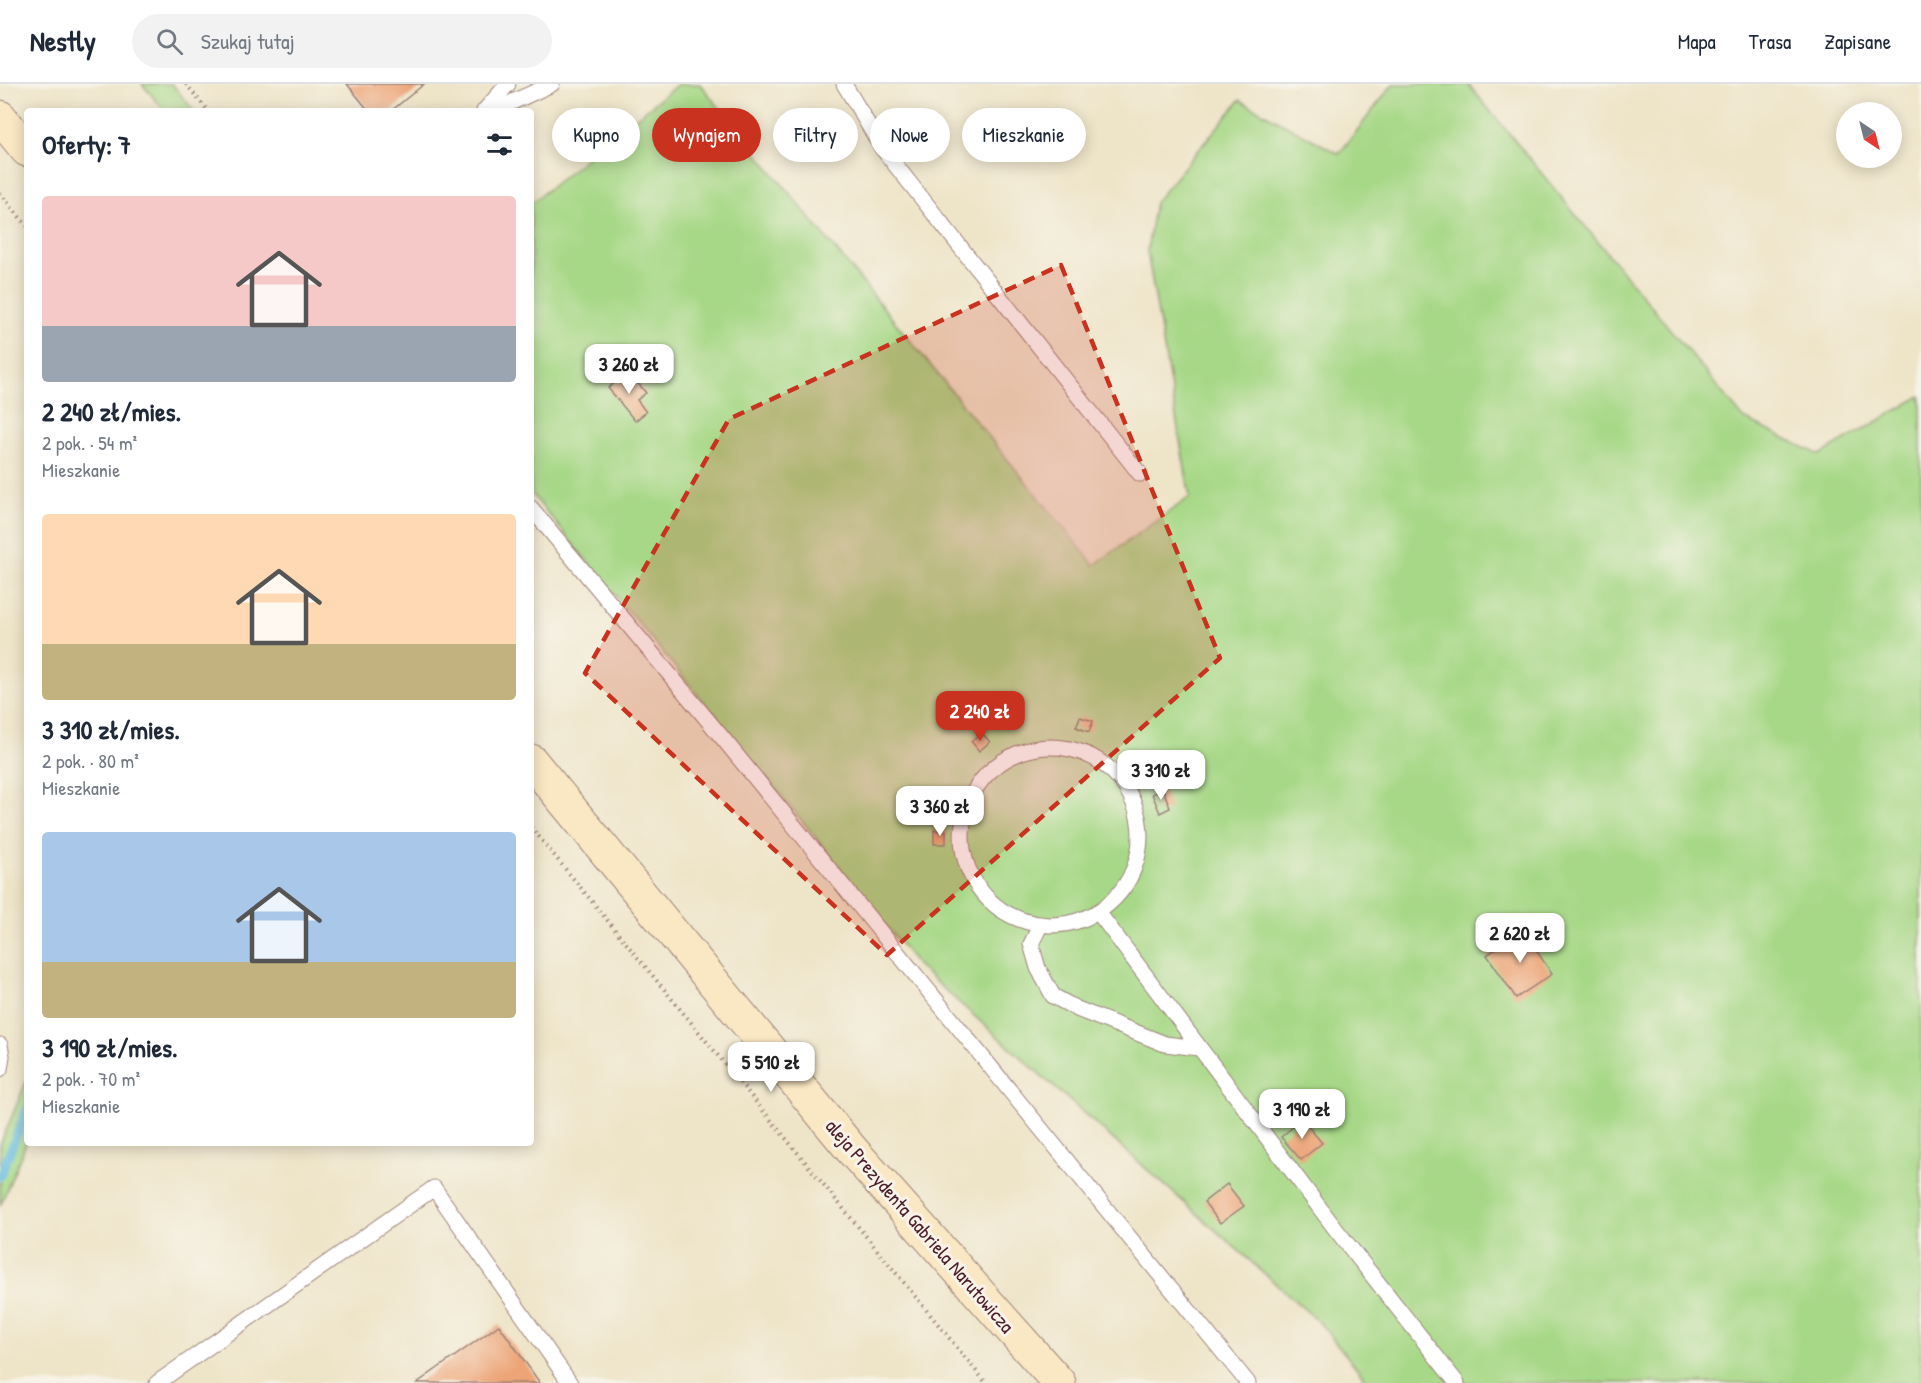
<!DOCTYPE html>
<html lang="pl">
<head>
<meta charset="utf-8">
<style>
  body { margin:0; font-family:"Patrick Hand",sans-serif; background:#f2f2f3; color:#1f2937; height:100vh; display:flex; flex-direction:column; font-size:22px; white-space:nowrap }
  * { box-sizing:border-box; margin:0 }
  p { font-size:20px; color:#747a83 }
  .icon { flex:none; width:33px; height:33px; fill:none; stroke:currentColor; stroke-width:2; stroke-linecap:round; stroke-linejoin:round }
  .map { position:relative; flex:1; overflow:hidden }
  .panel { position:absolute; left:24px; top:24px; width:510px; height:1038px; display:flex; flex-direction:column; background:#fff; border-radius:6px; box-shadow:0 3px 15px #0003 }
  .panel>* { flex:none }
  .hud { position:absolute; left:552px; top:24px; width:570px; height:54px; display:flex; gap:12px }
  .needle { width:39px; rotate:145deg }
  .buttons { position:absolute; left:1836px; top:18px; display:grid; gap:12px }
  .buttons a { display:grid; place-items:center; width:66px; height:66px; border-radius:50%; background:#fff; box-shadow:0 3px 15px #0003; font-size:30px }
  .price { position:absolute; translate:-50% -51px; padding:0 14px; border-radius:12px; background:#fff; color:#222; font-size:20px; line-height:39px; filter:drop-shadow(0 2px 3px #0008) }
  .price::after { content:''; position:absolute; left:50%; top:36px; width:18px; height:14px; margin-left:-9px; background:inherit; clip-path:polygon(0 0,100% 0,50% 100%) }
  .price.selected { background:#c8321e; color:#fff }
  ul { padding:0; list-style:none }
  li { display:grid; align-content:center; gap:12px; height:318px; padding:0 18px }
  li span { display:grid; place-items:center; height:186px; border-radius:6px; color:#555 }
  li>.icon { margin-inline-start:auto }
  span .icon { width:108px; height:108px; fill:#fffc; stroke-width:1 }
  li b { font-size:26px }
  h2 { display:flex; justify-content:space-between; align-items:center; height:72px; padding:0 18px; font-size:26px }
  .tag { padding:0 21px; border-radius:27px; background:#fff; box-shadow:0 3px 15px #0003; font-size:21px; line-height:54px }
  .tag.selected { background:#c8321e; color:#fff }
  header { display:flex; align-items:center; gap:36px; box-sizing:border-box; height:84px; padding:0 30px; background:#fff; border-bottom:2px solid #e0e1e3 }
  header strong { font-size:28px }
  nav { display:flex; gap:33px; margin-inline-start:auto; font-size:21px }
  .search { width:420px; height:54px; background:#f2f2f3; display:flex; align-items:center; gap:15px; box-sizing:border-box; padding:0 21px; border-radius:33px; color:#747a83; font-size:22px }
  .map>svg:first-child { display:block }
</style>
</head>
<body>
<header>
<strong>Nestly</strong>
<div class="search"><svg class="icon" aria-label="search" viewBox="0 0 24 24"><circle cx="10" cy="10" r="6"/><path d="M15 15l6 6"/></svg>Szukaj tutaj</div>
<nav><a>Mapa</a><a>Trasa</a><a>Zapisane</a></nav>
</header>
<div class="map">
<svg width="1921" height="1299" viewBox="0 0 1921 1299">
  <rect width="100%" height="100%" fill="#f7f3e8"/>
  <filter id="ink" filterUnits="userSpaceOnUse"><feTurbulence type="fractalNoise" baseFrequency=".0167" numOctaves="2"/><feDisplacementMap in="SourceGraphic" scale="12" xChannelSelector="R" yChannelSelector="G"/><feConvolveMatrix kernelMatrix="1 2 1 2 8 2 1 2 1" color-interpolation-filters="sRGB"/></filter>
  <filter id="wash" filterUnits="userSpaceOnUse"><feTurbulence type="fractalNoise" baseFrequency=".008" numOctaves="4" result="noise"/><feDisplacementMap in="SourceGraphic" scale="24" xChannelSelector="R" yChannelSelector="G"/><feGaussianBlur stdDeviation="1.35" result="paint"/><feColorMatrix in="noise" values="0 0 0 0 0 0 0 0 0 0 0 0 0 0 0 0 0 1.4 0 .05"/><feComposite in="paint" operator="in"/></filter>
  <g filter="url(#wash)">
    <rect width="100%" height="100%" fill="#eee4c8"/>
    <g fill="#a7d887" stroke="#787c59" stroke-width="1.5">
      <polygon points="142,0 172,0 194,27 165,27"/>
      <polygon points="678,0 700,0 1094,481 1190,413 1147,167 1155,118 1240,16 1339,70 1393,0 1468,0 1744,335 1820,371 1921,312 1921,1299 1369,1299 1319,1238 918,882 807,743 531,409 531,119"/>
      <polygon points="27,996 27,1057 0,1122 0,1061"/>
    </g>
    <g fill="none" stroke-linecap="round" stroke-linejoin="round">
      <polyline stroke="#62bcdf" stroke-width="9" points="0,1092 27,1025"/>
    </g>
    <g id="blocks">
      <g fill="#eda477">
        <polygon points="347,0 424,0 391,27 369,27"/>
        <polygon points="629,288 646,309 637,316 646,328 635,337 608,304"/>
        <polygon points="1080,633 1093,637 1089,648 1076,643"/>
        <polygon points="982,649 990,658 979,667 971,657"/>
        <polygon points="1163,705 1170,724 1160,729 1152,710"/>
        <polygon points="934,746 946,747 946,760 934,760"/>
        <polygon points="1523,846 1552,890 1516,914 1487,871"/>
        <polygon points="1302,1035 1322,1059 1301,1076 1281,1053"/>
        <polygon points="1227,1100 1244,1122 1220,1139 1204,1118"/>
        <polygon points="499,1241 540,1299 417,1299"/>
      </g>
    </g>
  </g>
  <g filter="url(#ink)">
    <use href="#blocks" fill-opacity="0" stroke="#9c827a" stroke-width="1.5"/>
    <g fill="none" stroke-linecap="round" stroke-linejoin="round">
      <g stroke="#9c827a" stroke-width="17">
        <g id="lane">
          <polyline points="844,0 882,64 1140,390"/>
          <polyline points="484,27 508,0"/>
          <polyline points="493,27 552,0"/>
          <polyline points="531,424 725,657 1248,1299"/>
          <circle cx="1051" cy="752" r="89"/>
          <polyline points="1098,828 1334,1143 1457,1299"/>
          <polyline points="1041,840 1031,860 1038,884 1053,912 1077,925 1165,960 1199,964"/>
          <polyline points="0,961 2,972 0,985"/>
          <polyline points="157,1299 434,1104 570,1299"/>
        </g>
      </g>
      <g stroke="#9c827a" stroke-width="35">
        <g id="secondary">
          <polyline points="0,33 27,66"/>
          <polyline points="531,677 851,1065 1059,1299"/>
        </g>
      </g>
      <g stroke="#9c827a" stroke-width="4" stroke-dasharray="1.5 4.5" stroke-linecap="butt">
        <polyline points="186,0 208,27"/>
        <polyline points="0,109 27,142"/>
        <polyline points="531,743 986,1299"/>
      </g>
      <use href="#lane" stroke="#fff" stroke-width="15"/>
      <use href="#secondary" stroke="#fae7c3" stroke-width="33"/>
    </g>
  </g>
  <path fill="#c8321e" fill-opacity="0.2" stroke="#c8321e" stroke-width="4.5" stroke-dasharray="12 8" stroke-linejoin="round" d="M1061,181L1220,574L887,871L585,589L729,335Z"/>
  <g text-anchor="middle" stroke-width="6" stroke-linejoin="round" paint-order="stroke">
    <g font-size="20" fill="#4a1f2b" stroke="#f7f3e8">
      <text transform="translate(920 1142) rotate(49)" y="7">aleja Prezydenta Gabriela Narutowicza</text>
    </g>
  </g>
</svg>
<div class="buttons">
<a><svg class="needle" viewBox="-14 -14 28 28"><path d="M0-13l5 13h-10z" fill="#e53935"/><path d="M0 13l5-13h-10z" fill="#747a83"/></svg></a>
</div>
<b class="price" style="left:629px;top:311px">3 260 zł</b>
<b class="price selected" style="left:980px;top:658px">2 240 zł</b>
<b class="price" style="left:1161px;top:717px">3 310 zł</b>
<b class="price" style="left:940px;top:753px">3 360 zł</b>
<b class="price" style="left:1520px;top:880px">2 620 zł</b>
<b class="price" style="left:771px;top:1009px">5 510 zł</b>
<b class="price" style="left:1302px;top:1056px">3 190 zł</b>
<div class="hud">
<a class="tag">Kupno</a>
<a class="tag selected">Wynajem</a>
<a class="tag">Filtry</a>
<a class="tag">Nowe</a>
<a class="tag">Mieszkanie</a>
</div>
<section class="panel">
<h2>Oferty: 7<svg class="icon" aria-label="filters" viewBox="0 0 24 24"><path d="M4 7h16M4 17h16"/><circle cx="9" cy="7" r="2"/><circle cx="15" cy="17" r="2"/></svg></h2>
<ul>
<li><span style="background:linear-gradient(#f6c9c9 70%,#9aa5b1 0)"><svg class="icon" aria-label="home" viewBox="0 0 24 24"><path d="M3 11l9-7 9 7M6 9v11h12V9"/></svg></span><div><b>2 240 zł/mies.</b><p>2 pok. · 54 m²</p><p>Mieszkanie</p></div></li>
<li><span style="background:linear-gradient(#ffd9b3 70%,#c2b280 0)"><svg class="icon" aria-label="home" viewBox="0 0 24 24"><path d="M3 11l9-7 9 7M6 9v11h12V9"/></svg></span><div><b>3 310 zł/mies.</b><p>2 pok. · 80 m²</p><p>Mieszkanie</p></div></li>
<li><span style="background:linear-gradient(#a9c7e8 70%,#c2b280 0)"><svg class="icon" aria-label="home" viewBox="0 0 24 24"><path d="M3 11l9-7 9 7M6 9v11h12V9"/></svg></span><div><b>3 190 zł/mies.</b><p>2 pok. · 70 m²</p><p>Mieszkanie</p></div></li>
</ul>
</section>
</div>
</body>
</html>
